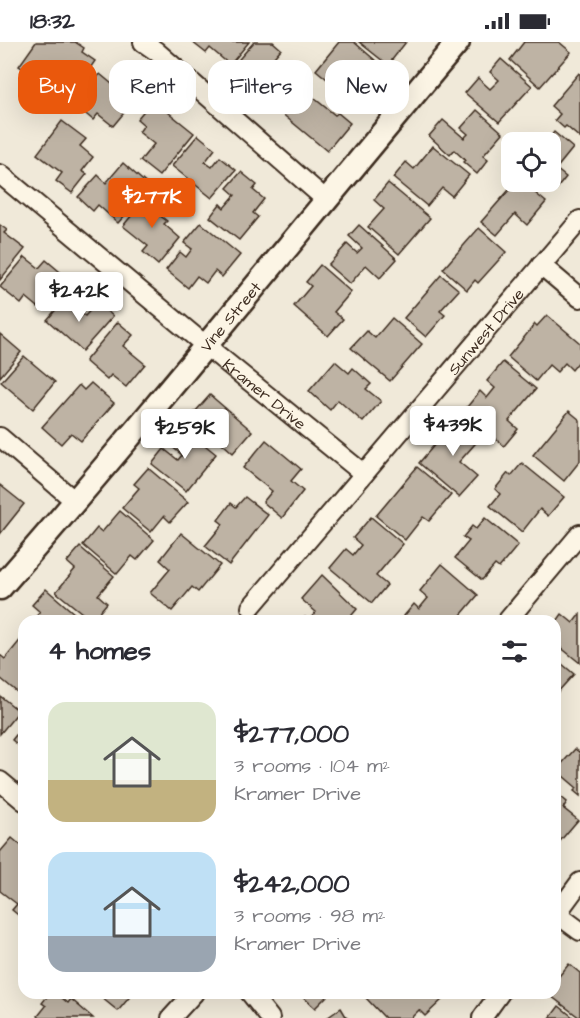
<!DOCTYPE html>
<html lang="en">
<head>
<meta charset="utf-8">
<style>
  body { margin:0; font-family:"Architects Daughter",sans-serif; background:#f7f7f7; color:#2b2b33; height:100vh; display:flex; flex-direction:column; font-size:22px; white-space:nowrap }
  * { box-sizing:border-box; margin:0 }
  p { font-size:20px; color:#7c7c81 }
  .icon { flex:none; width:33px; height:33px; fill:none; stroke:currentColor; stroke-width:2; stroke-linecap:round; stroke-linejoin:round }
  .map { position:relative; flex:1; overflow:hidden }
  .sheet { position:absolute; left:18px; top:573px; width:543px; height:384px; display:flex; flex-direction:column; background:#fff; border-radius:18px; box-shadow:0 6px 24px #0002 }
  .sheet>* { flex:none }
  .guide { position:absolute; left:18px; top:18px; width:544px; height:54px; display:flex; gap:12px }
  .controls { position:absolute; left:501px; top:90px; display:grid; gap:12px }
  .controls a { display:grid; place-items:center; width:60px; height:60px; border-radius:12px; background:#fff; box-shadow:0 6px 24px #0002; font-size:30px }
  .price { position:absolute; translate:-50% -51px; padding:0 14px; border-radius:6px; background:#fff; color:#222; font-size:20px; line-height:39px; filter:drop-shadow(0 2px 3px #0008) }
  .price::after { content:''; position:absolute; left:50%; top:36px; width:18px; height:14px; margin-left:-9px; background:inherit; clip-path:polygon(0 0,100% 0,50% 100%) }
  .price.on { background:#ea580c; color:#fff }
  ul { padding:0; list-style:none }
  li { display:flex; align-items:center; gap:18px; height:150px; padding:0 30px }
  li span { display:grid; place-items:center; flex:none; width:168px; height:120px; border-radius:18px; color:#555 }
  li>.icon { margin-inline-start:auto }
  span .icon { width:72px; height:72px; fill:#fffc; stroke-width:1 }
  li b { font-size:26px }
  h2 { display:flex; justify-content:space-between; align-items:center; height:72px; padding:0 30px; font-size:26px }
  .pill { padding:0 21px; border-radius:18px; background:#fff; box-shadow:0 6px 24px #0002; font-size:21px; line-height:54px }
  .pill.on { background:#ea580c; color:#fff }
  .status { display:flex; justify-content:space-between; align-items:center; height:42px; padding:0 30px; background:#fff; direction:ltr }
  .status svg { height:16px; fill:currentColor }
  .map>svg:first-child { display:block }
</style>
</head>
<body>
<div class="status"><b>18:32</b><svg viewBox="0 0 49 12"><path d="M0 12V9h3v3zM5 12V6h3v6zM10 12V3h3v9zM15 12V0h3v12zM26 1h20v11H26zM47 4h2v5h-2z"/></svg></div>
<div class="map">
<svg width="580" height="976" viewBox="0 0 580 976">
  <rect width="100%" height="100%" fill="#f0e9d9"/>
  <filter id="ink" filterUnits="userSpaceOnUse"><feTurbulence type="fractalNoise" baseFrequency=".0167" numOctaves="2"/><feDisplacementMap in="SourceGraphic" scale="12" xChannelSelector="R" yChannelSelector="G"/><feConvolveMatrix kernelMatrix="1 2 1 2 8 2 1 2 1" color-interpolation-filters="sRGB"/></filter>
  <g filter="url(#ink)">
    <g fill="#beb3a4" stroke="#3b2a1e" stroke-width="1.5">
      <polygon points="36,0 75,0 84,6 82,10 95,19 77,45 47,24 38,37 19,24"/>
      <polygon points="192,0 249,0 230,23 210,6 206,11"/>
      <polygon points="254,0 273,0 281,7 269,21 276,27 283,19 295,29 266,63 249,48 255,42 234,23"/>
      <polygon points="339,0 354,0 376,19 360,38 370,46 351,69 333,54 339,47 316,28"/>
      <polygon points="359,0 406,0 388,23"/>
      <polygon points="524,0 559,0 571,10 540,45 510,18"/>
      <polygon points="501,17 532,44 499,80 465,51 478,36 490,47 499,38 490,30"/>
      <polygon points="579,31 580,32 580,96 566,84 564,86 555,78 560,72 551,64"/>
      <polygon points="100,32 124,52 133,41 147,52 133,69 128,66 113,84 98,72 93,78 75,63"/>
      <polygon points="291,48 304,59 309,52 335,73 338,71 350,81 327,109 275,66"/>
      <polygon points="153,58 194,91 159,134 140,119 154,102 139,90 144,83 137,77"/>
      <polygon points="477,68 503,91 483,114 488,118 477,132 463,120 465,118 454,108 450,113 429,94 443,78 464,96 468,92 461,86"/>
      <polygon points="62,79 86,97 80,104 93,115 82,129 87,132 72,151 56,139 62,131 37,112"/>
      <polygon points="554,90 573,106 556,127 566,135 555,149 544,140 550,140 550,100 546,100"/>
      <polygon points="198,93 215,107 205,120 212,125 220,115 236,128 212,156 172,124"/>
      <polygon points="433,104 469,133 452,154 442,146 427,164 393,136 406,120 414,127"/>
      <polygon points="123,121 150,145 118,181 98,163 93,169 78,155 98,133 106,141"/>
      <polygon points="241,130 257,143 253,148 264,157 253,171 258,175 239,198 210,175 220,162 224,166 235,153 227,146"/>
      <polygon points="516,140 522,140 546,160 527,183 515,172 497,193 481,180"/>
      <polygon points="388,141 430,176 399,212 368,185 384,167 374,158"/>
      <polygon points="150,151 164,163 158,172 167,179 164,182 180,196 158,223 143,210 148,204 123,184"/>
      <polygon points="201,181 240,213 222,235 215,229 206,241 197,234 188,246 166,228 180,210 186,215 192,207 184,201"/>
      <polygon points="0,183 7,188 4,191 25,207 0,238"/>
      <polygon points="359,183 397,217 380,236 366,223 350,242 328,223 347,202 357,211 362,206 349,194"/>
      <polygon points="479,186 506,210 478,241 475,238 467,248 443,227"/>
      <polygon points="25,215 39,226 46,218 72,240 58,257 50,250 38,265 26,255 21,262 0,245"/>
      <polygon points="320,223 351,250 334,270 343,277 328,294 294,264 311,244 306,240"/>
      <polygon points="441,233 459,248 440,269 445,273 426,295 404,276"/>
      <polygon points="65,257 85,274 97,261 113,274 82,309 47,278"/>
      <polygon points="547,273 580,301 580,318 572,328 565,321 557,330 549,323 536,339 508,315 535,282 537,284"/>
      <polygon points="392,276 422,302 390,339 351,306 367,289 375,296"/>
      <polygon points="118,280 133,293 123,304 145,322 126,345 111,333 107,338 85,319"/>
      <polygon points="0,292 21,310 0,335"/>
      <polygon points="24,314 55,340 33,367 1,340"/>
      <polygon points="335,319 349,331 353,326 371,342 366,347 381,359 363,380 338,358 330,368 309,349"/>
      <polygon points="503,320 536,347 509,379 518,387 504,404 463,370 480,349 487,356 495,346 487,339"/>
      <polygon points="91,341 114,361 81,399 71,391 61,402 42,385 79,343 84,348"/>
      <polygon points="210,353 252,389 233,411 205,386 209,382 195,370"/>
      <polygon points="569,369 580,378 580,419 564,439 533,413"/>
      <polygon points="459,374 482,394 459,420 477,435 459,455 419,421"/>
      <polygon points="185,387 216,412 186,449 152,422 164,407 178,418 182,413 171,404"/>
      <polygon points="266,398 301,427 291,439 303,449 282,476 263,460 272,449 243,426"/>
      <polygon points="522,421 564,455 548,474 540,467 522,490 490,464 500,452 495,447 508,431 511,434"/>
      <polygon points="417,425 451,453 429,479 423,475 405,498 376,474"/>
      <polygon points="148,426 188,460 170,480 164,474 151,490 122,466 139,446 134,442"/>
      <polygon points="0,443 24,462 0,492"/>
      <polygon points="245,455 268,473 229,523 205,504 223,482 218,478 231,461 236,465"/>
      <polygon points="120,469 154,498 137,518 132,514 117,532 83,503 97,486 102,490"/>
      <polygon points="371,475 403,502 376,534 387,543 372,561 330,526 346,507 353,513 361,503 353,496"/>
      <polygon points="485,476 518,503 499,526 495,523 482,538 455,516 469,499 463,495 472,484 476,487"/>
      <polygon points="181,491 220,523 198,550 192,545 172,569 150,551 170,527 160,518"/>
      <polygon points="80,505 114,534 98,553 107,561 92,579 56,550 75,527 67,520"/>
      <polygon points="442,522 478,553 456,579 410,579 404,574 414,562 419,567 428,556 420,549"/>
      <polygon points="322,533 357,567 347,579 302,579 305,575 309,578 316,570 301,557"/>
      <polygon points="46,547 82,578 82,579 32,579 40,570 32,563"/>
      <polygon points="562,572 573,581 580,572 580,621 555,601 555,582"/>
      <polygon points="22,596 24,598 24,642 17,650 0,636 0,613 5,617"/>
      <polygon points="555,616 574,632 555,653"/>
      <polygon points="0,654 19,669 0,692"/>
      <polygon points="24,683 24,708 12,698"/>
      <polygon points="575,707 579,710 580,709 580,754 574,749 577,746 556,728"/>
      <polygon points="555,750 567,760 563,766 578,778 555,805"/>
      <polygon points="12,796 24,806 23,877 12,868 17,862 0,849 0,810"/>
      <polygon points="569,922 580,931 580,976 547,951 555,951 555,939"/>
      <polygon points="50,951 56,951 68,961 71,957 93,976 40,976 38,974 46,964 42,961"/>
      <polygon points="106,951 133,951 118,969 102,956"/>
      <polygon points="299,951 330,951 315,966"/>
      <polygon points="368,951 439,951 444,956 425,974 419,968 411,976 385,976 365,955"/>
      <polygon points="559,964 574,976 550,976"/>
      <polygon points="341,966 347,976 327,976"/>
    </g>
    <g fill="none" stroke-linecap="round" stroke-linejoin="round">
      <g stroke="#3b2a1e" stroke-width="22">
        <g id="minor">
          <polyline points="143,0 156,9 325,157"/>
          <path id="s1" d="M0,132L205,303L364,432"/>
          <polyline points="541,223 580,256"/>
          <polyline points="0,395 76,460"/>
          <path id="s2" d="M251,565L580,178"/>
          <polyline points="507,579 580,492"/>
          <polyline points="0,739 24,759"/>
          <polyline points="557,872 580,889"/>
          <polyline points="555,874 580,840"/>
          <polyline points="250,951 270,976"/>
          <polyline points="171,976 194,951"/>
          <polyline points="482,976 500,951"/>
        </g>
      </g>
      <g stroke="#3b2a1e" stroke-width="27">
        <g id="tertiary">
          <path id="s3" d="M0,546C156,368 305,182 458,0"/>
        </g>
      </g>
      <use href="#minor" stroke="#fcf5e5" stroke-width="18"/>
      <use href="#tertiary" stroke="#fcf5e5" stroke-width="22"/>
    </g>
  </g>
  <g text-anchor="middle" stroke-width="4.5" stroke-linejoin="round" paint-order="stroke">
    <g font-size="16" fill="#3b2a1e" stroke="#fcf5e5">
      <text dy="6" stroke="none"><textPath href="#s3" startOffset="356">Vine Street</textPath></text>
      <text dy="6" stroke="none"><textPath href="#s2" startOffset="362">Sunwest Drive</textPath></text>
      <text dy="6" stroke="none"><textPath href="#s1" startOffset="344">Kramer Drive</textPath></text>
    </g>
  </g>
</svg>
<div class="controls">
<a><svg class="icon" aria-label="locate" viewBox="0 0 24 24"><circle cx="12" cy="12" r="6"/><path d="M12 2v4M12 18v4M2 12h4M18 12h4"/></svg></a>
</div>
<b class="price on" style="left:152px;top:187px">$277K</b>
<b class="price" style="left:79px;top:281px">$242K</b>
<b class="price" style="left:453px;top:415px">$439K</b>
<b class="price" style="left:185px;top:418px">$259K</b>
<div class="guide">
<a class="pill on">Buy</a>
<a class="pill">Rent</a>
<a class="pill">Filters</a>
<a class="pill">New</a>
</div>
<section class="sheet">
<h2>4 homes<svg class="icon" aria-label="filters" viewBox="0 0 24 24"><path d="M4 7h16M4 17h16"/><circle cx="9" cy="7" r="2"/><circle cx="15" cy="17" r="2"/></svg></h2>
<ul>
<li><span style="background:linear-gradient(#dfe7d0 65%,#c2b280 0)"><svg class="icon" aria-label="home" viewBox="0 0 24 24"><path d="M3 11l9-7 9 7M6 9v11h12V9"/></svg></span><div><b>$277,000</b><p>3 rooms · 104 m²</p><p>Kramer Drive</p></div></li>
<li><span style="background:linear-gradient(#bfe0f5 70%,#9aa5b1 0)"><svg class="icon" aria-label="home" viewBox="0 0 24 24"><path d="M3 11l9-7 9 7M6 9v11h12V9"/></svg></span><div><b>$242,000</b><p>3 rooms · 98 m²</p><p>Kramer Drive</p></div></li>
</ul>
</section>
</div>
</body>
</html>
